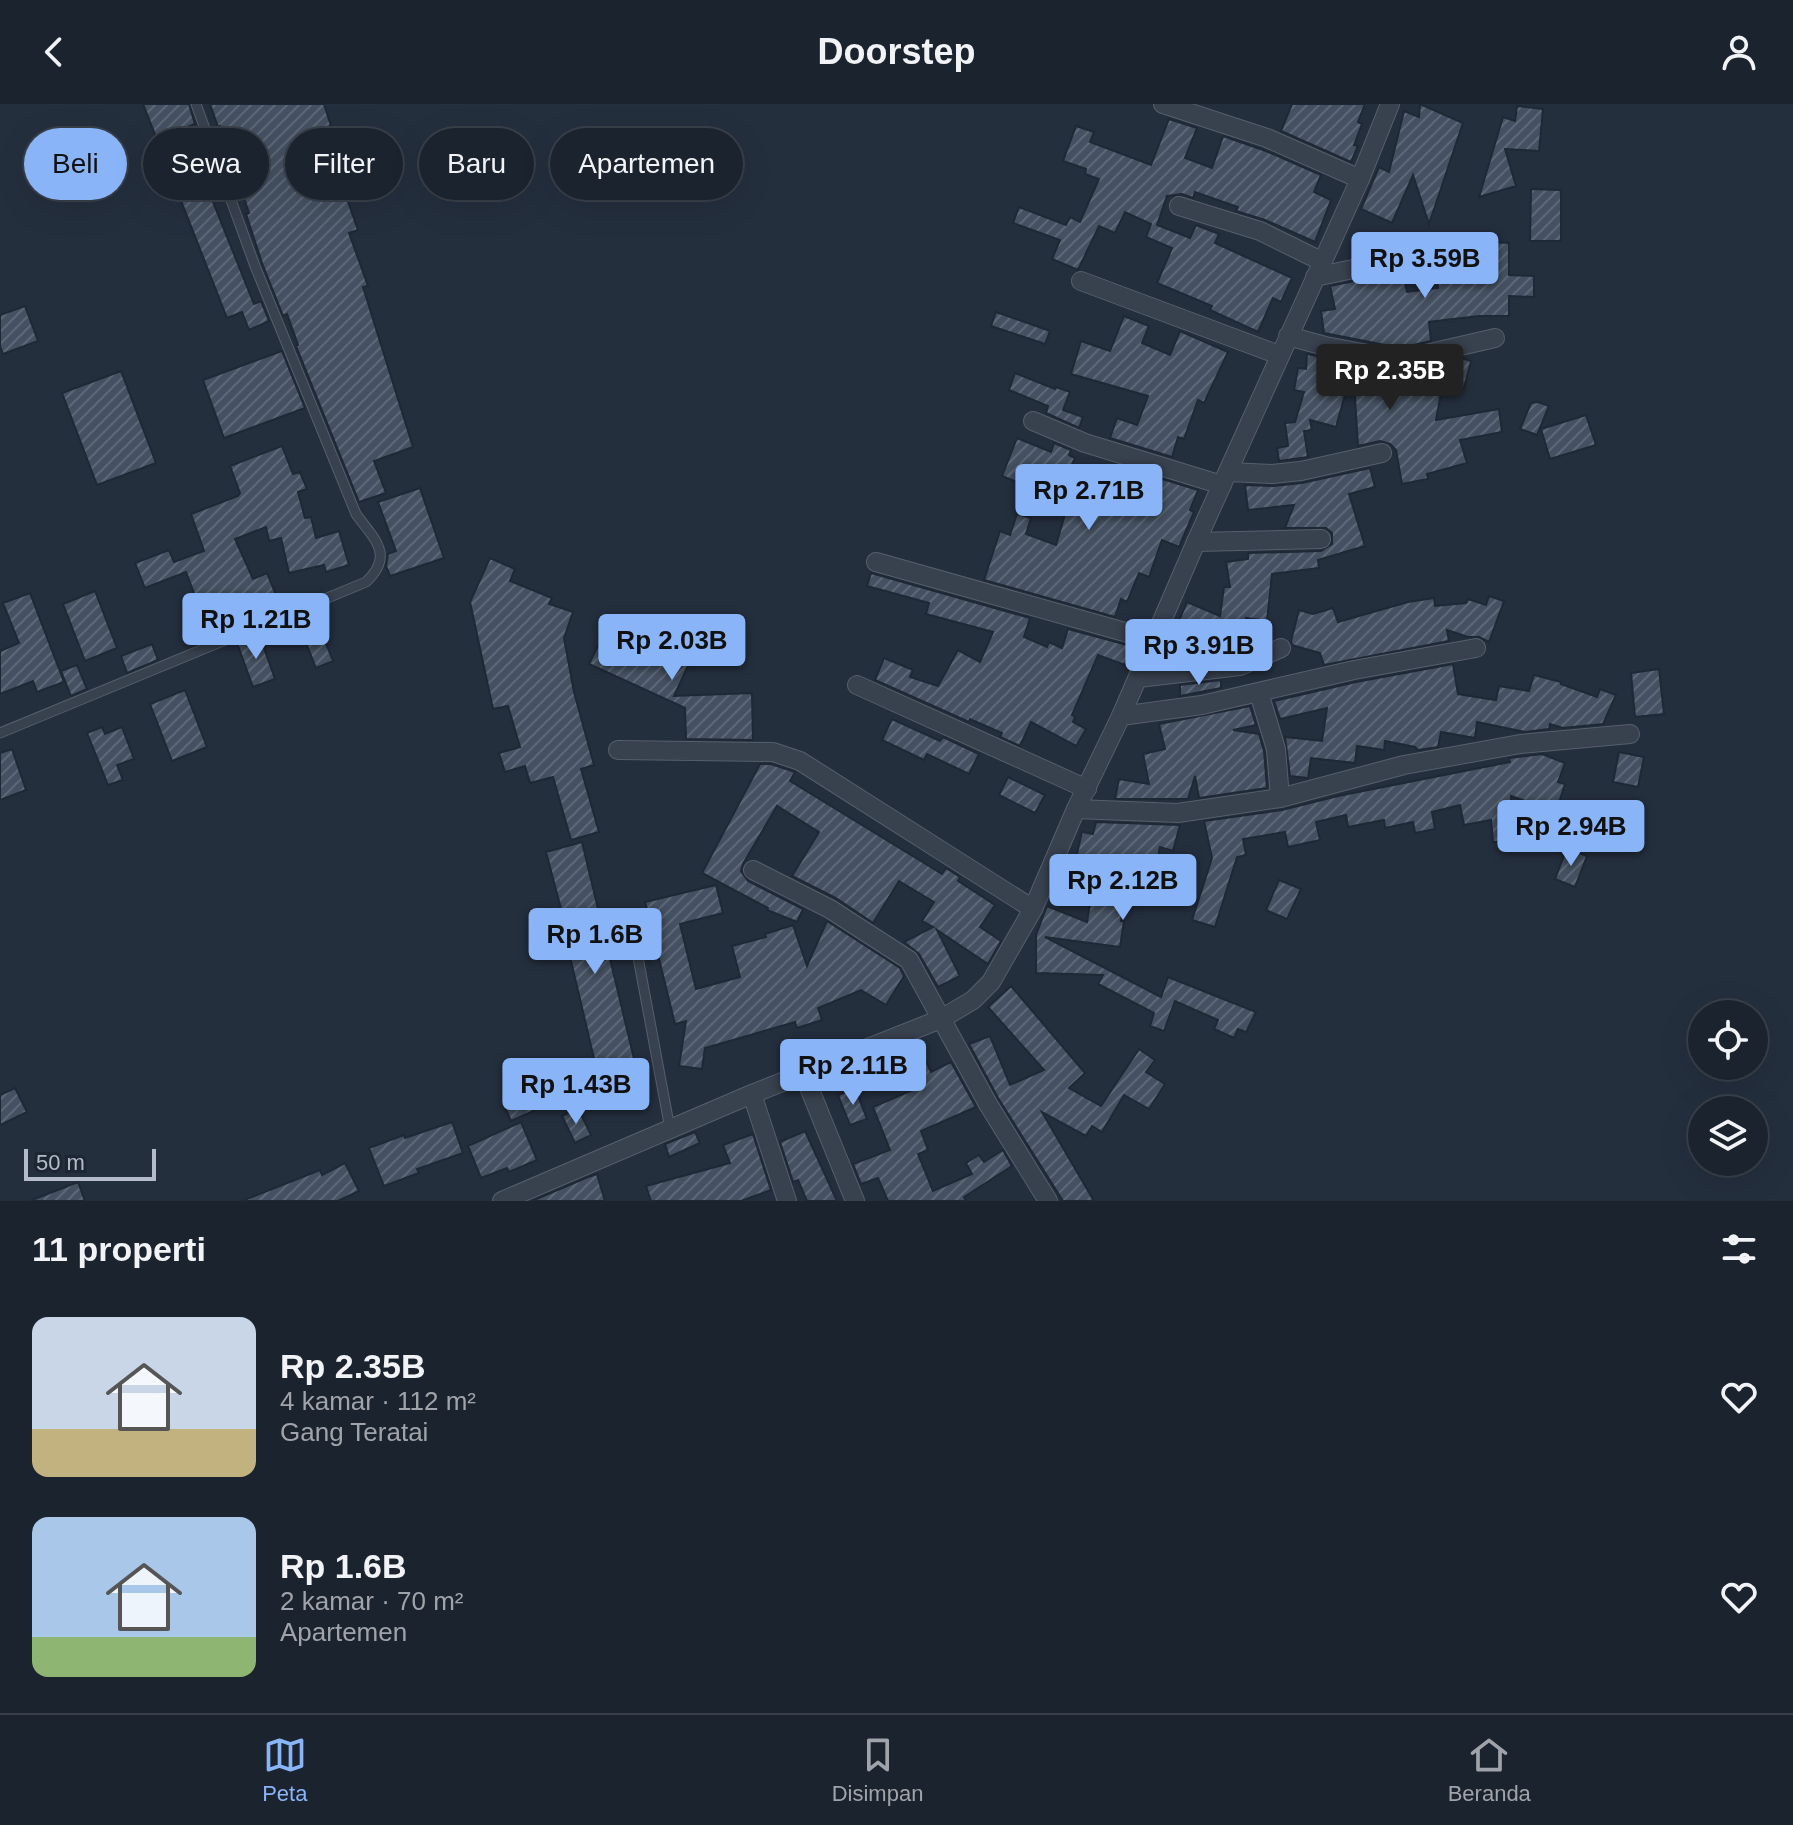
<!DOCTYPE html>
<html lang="id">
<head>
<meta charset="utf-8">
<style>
  body { margin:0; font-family:Helvetica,sans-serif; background:#242b36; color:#f1f3f6; height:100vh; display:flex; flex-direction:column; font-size:30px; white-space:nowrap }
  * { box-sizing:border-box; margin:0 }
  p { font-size:26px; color:#a0a4aa }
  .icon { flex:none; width:44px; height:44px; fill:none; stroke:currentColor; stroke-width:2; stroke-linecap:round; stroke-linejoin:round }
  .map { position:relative; height:1097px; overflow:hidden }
  .side { display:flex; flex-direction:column; background:#1b232e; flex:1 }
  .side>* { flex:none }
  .guide { position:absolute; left:24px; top:24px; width:800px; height:72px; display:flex; gap:16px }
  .fabs { position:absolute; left:1688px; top:896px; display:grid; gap:16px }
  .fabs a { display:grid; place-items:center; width:80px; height:80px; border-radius:50%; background:#1b232e; box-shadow:0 8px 32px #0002,0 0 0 2px #39404a; font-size:40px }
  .scale { position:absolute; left:24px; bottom:20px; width:132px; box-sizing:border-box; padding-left:8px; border:4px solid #b4bcc9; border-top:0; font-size:22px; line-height:28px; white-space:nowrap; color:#b4bcc9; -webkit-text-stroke:6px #1d2633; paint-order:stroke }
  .price { position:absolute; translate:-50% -68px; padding:0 18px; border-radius:8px; background:#8ab4f8; color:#111; font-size:26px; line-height:52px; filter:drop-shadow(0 2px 4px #0008) }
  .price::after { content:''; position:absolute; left:50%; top:48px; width:24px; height:18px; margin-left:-12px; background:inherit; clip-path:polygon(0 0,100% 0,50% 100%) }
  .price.selected { background:#222; color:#fff }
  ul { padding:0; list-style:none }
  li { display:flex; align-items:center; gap:24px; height:200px; padding:0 32px }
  li span { display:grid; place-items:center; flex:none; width:224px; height:160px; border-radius:16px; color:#555 }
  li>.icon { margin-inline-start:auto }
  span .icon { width:96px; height:96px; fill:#fffc; stroke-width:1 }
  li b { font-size:34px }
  h2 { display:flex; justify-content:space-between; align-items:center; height:96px; padding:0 32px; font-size:34px }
  .pill { padding:0 28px; border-radius:36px; background:#1b232e; box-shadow:0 8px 32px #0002,0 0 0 2px #39404a; font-size:28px; line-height:72px }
  .pill.selected { background:#8ab4f8; color:#111 }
  header { display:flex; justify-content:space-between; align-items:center; height:104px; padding:0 32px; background:#1b232e; font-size:36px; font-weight:700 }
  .menu { display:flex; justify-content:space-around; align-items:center; height:112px; border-top:2px solid #39404a; background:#1b232e; font-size:22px; color:#a0a4aa }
  .menu a { display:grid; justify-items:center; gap:4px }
  .menu .selected { color:#8ab4f8 }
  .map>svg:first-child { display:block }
</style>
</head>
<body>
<header><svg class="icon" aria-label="back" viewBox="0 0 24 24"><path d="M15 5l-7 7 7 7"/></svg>Doorstep<svg class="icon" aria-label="person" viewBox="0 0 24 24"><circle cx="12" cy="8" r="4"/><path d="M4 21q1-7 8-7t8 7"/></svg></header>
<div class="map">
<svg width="1793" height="1097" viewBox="0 0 1793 1097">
  <defs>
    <pattern id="building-hatch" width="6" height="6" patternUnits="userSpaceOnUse" patternTransform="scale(2)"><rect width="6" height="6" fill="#455162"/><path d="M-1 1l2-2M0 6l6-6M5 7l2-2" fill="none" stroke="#5d6877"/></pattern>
  </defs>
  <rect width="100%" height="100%" fill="#242f3e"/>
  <g fill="url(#building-hatch)" stroke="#1f2835" stroke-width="2">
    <polygon points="143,0 189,0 195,20 187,23 203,73 254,200 261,197 269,217 249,226 242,208 227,214"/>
    <polygon points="210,0 324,0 331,22 326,23 334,48 331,49 358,126 349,129 368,182 363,183 413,343 374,357 386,389 359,398 296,242 298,241 287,210 283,212 262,159 246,110 249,109 220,22 218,23"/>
    <polygon points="1292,0 1365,0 1358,18 1362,20 1354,41 1358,42 1351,58 1281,27"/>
    <polygon points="1420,0 1463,19 1429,120 1413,71 1392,119 1361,105 1379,63 1389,68 1404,7 1419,13"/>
    <polygon points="1517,2 1543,5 1539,47 1505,45 1516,82 1479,93 1503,13 1515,17"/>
    <polygon points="1169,15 1197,24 1185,54 1212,64 1223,32 1266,47 1321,71 1314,88 1331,96 1315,138 1265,116 1236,107 1238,103 1195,88 1193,94 1182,90 1167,92 1157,121 1190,134 1196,121 1219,130 1215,139 1292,174 1281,198 1273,194 1258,228 1210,206 1212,202 1157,179 1172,144 1146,133 1151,120 1125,108 1115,129 1099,122 1078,166 1052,155 1060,136 1013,119 1019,103 1066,121 1070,113 1080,118 1099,75 1085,70 1086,65 1063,57 1076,22 1094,28 1090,38 1151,61"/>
    <polygon points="1531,85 1561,86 1561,137 1530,137"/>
    <polygon points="1494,138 1509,139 1509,171 1534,172 1534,193 1509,192 1509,212 1479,212 1429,218 1431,237 1400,244 1324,229 1321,207 1335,205 1330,182 1403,167 1407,188 1438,184 1436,160 1485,149 1491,146"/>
    <polygon points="25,202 38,237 3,250 0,242 0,211"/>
    <polygon points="996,208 1050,227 1045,240 991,222"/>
    <polygon points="1124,212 1149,222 1142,239 1170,251 1180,227 1228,248 1204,299 1198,296 1184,335 1178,333 1172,353 1110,334 1117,314 1137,321 1148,292 1071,270 1081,237 1110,247"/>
    <polygon points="282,247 305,304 224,334 203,276"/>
    <polygon points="1307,250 1398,268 1461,254 1471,257 1464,284 1443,278 1436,316 1499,305 1502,328 1460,336 1467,359 1427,370 1428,375 1402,380 1396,346 1390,340 1380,337 1358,342 1353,262 1336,323 1310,316 1312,326 1304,327 1308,353 1279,357 1277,344 1288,342 1285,319 1295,318 1304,288 1294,286 1298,264 1306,265"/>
    <polygon points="121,267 156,359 97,381 62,289"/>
    <polygon points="1015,269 1055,285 1056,283 1070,288 1063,306 1083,313 1079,324 1046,309 1048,302 1009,286"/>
    <polygon points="1538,298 1549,302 1537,331 1520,325 1531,299"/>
    <polygon points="1586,311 1596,341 1550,355 1541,325"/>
    <polygon points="1017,334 1051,348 1054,339 1071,346 1069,351 1075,354 1071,363 1124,382 1130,365 1198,386 1190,406 1194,408 1179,443 1162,436 1149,473 1139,469 1127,498 1121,495 1115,513 984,476 1000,427 1010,431 1017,410 1031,414 1026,430 1056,441 1070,393 1035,378 1032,384 1002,372"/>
    <polygon points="282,342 293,370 300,368 307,385 298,388 305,414 311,413 316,434 339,427 349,461 326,468 324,461 289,469 281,434 269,437 266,423 235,435 253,475 267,469 282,505 223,529 208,493 197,497 186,468 145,484 135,459 169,446 174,458 204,447 191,410 238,392 240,389 230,362"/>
    <polygon points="1370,364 1375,383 1349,390 1365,442 1318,456 1319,464 1272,470 1267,517 1246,514 1249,545 1237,550 1177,557 1163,553 1187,498 1220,512 1224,483 1230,483 1226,458 1248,455 1248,449 1321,447 1332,440 1332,429 1326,424 1285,424 1294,401 1248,406 1245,381 1273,382 1302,379"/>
    <polygon points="420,384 444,454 390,472 386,462 388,450 396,447 378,398"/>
    <polygon points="490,454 515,465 510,477 552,494 549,500 573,508 564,534 574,588 594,661 581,665 599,728 571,736 553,673 530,679 525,662 505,668 499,649 520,643 508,602 493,605 470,498"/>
    <polygon points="871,469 1030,514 1024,533 1047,543 1049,538 1062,544 1068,525 1131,542 1125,561 1098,551 1072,611 1075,613 1073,618 1086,625 1076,642 1031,618 1020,642 1000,633 1002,629 970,615 969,618 875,576 884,554 913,566 910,573 938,582 958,546 980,558 993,528 926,510 929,499 867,482"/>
    <polygon points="95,487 117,544 85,557 63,500"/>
    <polygon points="30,489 64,578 37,588 33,577 0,590 0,547 19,539 3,499"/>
    <polygon points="1489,492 1504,497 1489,538 1479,533 1468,533 1447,526 1449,537 1324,561 1320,549 1292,541 1291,537 1299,506 1313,510 1333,504 1338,518 1408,498 1434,494 1435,502 1466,499 1468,495 1486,501"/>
    <polygon points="612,513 693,551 674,592 752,589 753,636 686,635 685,604 589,560"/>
    <polygon points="321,527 333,557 316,564 304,534"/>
    <polygon points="259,530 275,575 253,583 237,539"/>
    <polygon points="152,540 158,556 127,569 121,552"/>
    <polygon points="1453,560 1458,590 1496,596 1499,582 1529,587 1534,571 1561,578 1561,580 1597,593 1600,585 1616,591 1603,620 1563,624 1550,620 1549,625 1525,628 1477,618 1475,634 1441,628 1438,643 1418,646 1415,643 1385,637 1384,646 1357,642 1355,659 1311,654 1308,674 1290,672 1285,633 1322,637 1327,604 1280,615 1274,597 1356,578"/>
    <polygon points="77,561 87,585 71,592 61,567"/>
    <polygon points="1659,565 1664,610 1635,613 1631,569"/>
    <polygon points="1221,576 1221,584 1180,592 1180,581"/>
    <polygon points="185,586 207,643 172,657 150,600"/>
    <polygon points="1250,602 1256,621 1233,626 1259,630 1264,647 1267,684 1199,694 1195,672 1188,695 1115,695 1119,675 1149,680 1143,650 1165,645 1159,620"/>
    <polygon points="892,615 940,637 943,633 979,650 969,670 927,650 924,656 882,636"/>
    <polygon points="102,623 105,630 122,623 134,655 117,661 123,676 108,681 87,629"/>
    <polygon points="12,645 26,686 0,696 0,649"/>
    <polygon points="1619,648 1644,653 1638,683 1613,678"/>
    <polygon points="1542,650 1565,659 1558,678 1565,680 1556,708 1511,692 1513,737 1493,738 1491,716 1464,721 1460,701 1432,708 1435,725 1415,729 1413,718 1385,724 1384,716 1348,723 1346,711 1316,718 1320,736 1288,743 1285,728 1243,735 1246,751 1237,753 1215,823 1192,816 1212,754 1204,717 1282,706 1338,692 1510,658 1509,654"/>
    <polygon points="760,660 771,660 795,668 790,677 942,770 946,764 960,773 958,777 995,801 980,823 1001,837 988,860 937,826 960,872 938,883 919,850 904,838 933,823 922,817 934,798 899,777 873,819 836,794 792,772 819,728 777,702 743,760 741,767 748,777 803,805 797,818 767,806 768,804 702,769"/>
    <polygon points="1008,673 1045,691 1035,709 999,691"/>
    <polygon points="1096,718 1180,721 1173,747 1160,743 1152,779 1129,774 1121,817 1124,817 1120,843 1045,833 1161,893 1168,873 1256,908 1246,928 1238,925 1234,934 1214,925 1218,916 1175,897 1164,927 1150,922 1154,909 1098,880 1103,871 1036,869 1036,831 1047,802 1087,818 1092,787 1076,784 1082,755 1076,754 1082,728 1093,730"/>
    <polygon points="582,738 643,992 605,1001 566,836 569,835 546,748"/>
    <polygon points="1567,744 1587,752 1575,783 1555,775"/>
    <polygon points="1279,776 1301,785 1287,815 1266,806"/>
    <polygon points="716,781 723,809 680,820 696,885 740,873 732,842 766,833 765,830 793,821 807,862 827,817 900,864 904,872 886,901 861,886 818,904 822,916 797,924 795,918 705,944 702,965 679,962 686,917 675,920 645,798"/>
    <polygon points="1011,882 1085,969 1069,984 1101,1002 1139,945 1155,956 1146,968 1165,980 1149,1005 1124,991 1102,1028 1092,1022 1086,1032 1042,1008 1094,1097 1063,1097 998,994 969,940 990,932 1010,981 1044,966 988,903"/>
    <polygon points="926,957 931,968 951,958 976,1003 921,1027 928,1046 918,1050 933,1087 972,1070 966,1059 979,1051 984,1058 1003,1046 1012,1062 964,1093 966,1097 888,1097 878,1074 861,1080 853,1060 890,1046 873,1003 915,985 906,966"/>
    <polygon points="549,964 554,978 548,981 556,997 511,1017 504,1001 532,988 526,973"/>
    <polygon points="15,984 27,1008 0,1021 0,991"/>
    <polygon points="855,984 867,1015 850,1021 838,991"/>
    <polygon points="578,1004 591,1031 575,1039 562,1012"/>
    <polygon points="452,1018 463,1049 417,1065 419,1069 384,1082 369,1044 404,1031 405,1034"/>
    <polygon points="521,1018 537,1056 509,1068 507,1064 481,1074 468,1042"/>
    <polygon points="805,1027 837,1097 807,1097 798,1076 793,1078 780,1038"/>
    <polygon points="695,1028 700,1039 669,1053 665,1040"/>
    <polygon points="753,1030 771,1086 741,1097 651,1097 646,1082 730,1059 723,1041"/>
    <polygon points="345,1059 359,1087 338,1097 242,1097 320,1066 322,1071"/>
    <polygon points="597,1070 605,1097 532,1097 588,1073"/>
    <polygon points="78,1078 85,1097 32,1097 32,1096"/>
  </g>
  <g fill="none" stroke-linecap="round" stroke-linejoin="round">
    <g stroke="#565f6c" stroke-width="11">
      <g id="lane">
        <path d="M0,629L366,478C395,451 374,435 356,410L255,162L196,0"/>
        <polyline points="632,821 670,1025"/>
      </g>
    </g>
    <g stroke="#565f6c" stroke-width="20">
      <g id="street">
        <polyline points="1163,0 1267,34 1360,75"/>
        <polyline points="1179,102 1260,127 1321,157"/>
        <polyline points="1315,173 1482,138"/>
        <polyline points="1081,177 1279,251"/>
        <polyline points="1288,232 1325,242 1400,256 1495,234"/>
        <polyline points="1033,317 1085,339 1222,381"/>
        <polyline points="1229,368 1272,370 1301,367 1382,349"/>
        <polyline points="1196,438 1321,435"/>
        <polyline points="876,458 1153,536"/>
        <polyline points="1138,574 1240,562 1281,544"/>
        <polyline points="857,581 1087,685"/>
        <polyline points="1259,589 1276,645 1280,694"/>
        <polyline points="1121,612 1202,601 1354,566 1476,544"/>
        <polyline points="618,646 773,648 800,657 1033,805"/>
        <polyline points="1076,705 1178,709 1280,694 1404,661 1520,640 1630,630"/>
        <polyline points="753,766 830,805 909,856 988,1000 1048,1097"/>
        <polyline points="804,971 855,1097"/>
        <polyline points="752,990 787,1097"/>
        <polyline points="502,1097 752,990 941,915 973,896 991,878 1033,805 1076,705 1121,612 1196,438 1360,75 1390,0"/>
      </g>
    </g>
    <use href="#lane" stroke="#38414e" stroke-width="9"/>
    <use href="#street" stroke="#38414e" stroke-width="18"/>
  </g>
</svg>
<div class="fabs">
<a><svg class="icon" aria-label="locate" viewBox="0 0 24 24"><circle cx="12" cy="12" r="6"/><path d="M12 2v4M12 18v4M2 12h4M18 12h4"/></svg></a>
<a><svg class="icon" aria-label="layers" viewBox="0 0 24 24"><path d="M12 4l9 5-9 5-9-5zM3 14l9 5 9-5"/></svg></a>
</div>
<div class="scale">50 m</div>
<b class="price" style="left:1425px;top:196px">Rp 3.59B</b>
<b class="price selected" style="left:1390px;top:308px">Rp 2.35B</b>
<b class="price" style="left:1089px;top:428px">Rp 2.71B</b>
<b class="price" style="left:256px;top:557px">Rp 1.21B</b>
<b class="price" style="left:672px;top:578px">Rp 2.03B</b>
<b class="price" style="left:1199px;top:583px">Rp 3.91B</b>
<b class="price" style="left:1571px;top:764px">Rp 2.94B</b>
<b class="price" style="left:1123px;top:818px">Rp 2.12B</b>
<b class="price" style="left:595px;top:872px">Rp 1.6B</b>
<b class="price" style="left:853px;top:1003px">Rp 2.11B</b>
<b class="price" style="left:576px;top:1022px">Rp 1.43B</b>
<div class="guide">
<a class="pill selected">Beli</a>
<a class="pill">Sewa</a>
<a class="pill">Filter</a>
<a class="pill">Baru</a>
<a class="pill">Apartemen</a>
</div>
</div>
<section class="side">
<h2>11 properti<svg class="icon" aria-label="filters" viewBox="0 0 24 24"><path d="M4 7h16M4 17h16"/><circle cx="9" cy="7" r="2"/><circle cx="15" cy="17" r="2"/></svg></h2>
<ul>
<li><span style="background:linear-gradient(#c9d6e8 70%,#c2b280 0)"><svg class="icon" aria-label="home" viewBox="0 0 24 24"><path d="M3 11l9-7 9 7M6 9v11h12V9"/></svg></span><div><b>Rp 2.35B</b><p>4 kamar · 112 m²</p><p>Gang Teratai</p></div><svg class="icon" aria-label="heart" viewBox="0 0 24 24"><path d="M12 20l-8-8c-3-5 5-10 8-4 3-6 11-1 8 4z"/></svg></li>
<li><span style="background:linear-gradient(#a9c7e8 75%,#8fb573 0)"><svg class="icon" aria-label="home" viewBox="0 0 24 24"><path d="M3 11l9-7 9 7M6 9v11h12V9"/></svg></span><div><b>Rp 1.6B</b><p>2 kamar · 70 m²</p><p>Apartemen</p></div><svg class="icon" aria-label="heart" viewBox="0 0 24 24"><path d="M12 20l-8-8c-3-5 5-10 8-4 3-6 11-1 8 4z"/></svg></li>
</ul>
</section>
<nav class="menu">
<a class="selected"><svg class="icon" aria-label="map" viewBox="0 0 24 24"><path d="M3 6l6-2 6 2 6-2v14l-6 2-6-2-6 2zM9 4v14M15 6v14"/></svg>Peta</a>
<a><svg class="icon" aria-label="saved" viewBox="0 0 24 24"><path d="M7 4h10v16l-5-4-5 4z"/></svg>Disimpan</a>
<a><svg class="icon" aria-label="home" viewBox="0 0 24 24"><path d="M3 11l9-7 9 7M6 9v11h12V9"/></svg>Beranda</a>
</nav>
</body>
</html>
